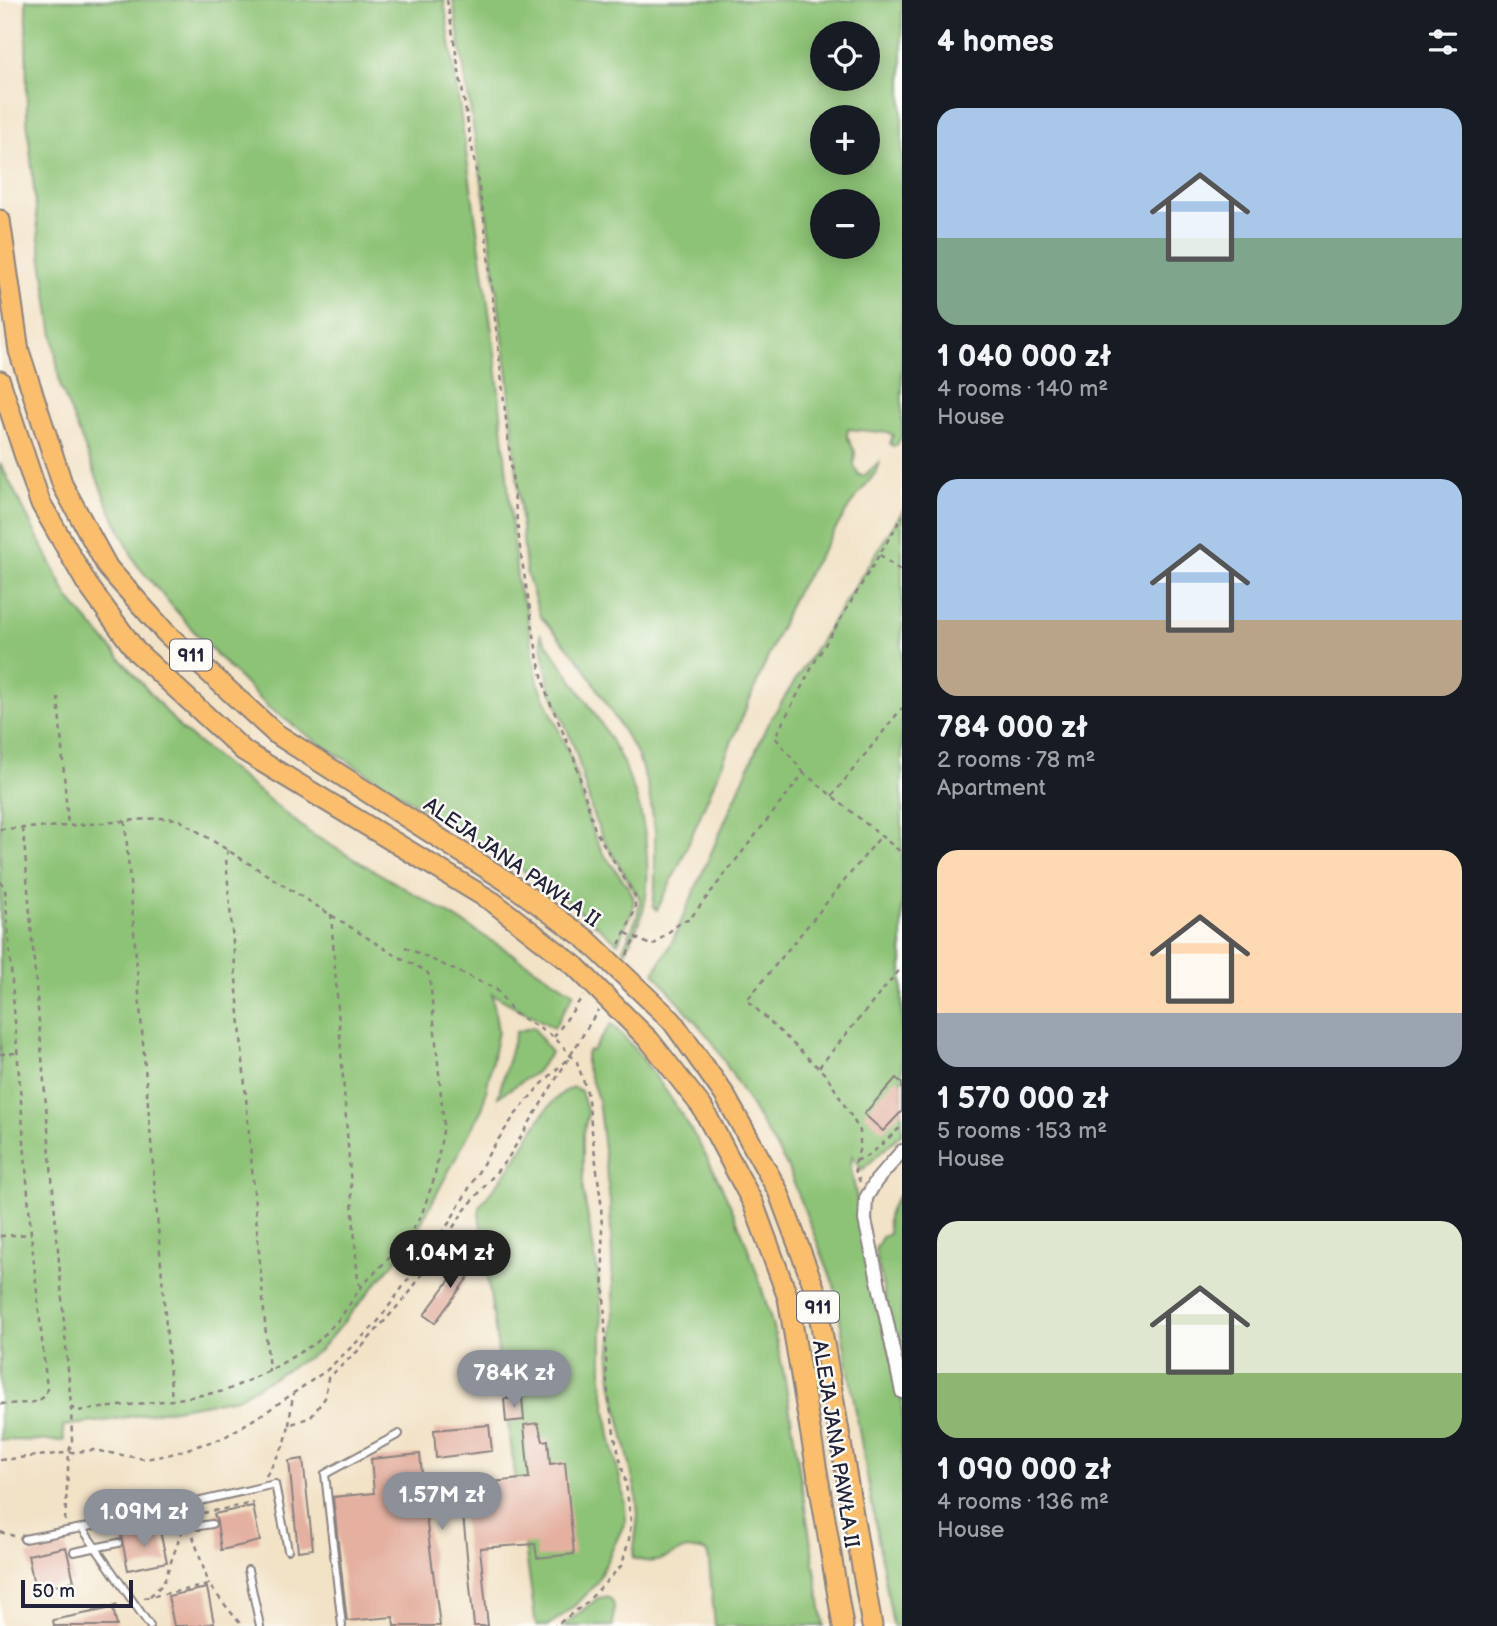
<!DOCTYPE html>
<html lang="en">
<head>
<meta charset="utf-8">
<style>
  body { margin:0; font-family:"Balsamiq Sans",sans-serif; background:#242831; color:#f1f3f6; height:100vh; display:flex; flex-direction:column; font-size:26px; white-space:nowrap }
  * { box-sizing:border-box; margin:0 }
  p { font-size:23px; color:#9ea1a6 }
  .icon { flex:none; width:38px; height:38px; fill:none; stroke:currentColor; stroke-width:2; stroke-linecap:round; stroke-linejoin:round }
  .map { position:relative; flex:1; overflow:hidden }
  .drawer { display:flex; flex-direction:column; background:#171b24; width:595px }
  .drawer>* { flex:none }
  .controls { position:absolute; left:810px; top:21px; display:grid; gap:14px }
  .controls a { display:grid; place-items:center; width:70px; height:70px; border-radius:50%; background:#171b24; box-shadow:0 4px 18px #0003; font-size:35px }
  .scale { position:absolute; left:21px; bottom:18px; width:112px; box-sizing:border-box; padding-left:7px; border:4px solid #22223b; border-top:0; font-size:19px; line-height:24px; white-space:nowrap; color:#22223b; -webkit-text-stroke:5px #fdfcf7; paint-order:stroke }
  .price { position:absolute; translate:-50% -60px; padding:0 16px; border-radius:24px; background:#8c9099; color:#fff; font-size:23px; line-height:46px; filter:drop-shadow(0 2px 4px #0008) }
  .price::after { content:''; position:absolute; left:50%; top:42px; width:21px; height:16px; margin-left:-10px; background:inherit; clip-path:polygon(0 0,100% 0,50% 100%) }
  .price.selected { background:#222; color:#fff }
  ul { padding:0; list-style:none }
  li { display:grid; align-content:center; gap:14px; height:371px; padding:0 35px }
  li span { display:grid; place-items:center; height:217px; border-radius:21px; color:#555 }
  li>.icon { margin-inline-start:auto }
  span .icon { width:126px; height:126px; fill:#fffc; stroke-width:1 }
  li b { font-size:30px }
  h2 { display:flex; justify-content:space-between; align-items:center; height:84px; padding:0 35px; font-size:30px }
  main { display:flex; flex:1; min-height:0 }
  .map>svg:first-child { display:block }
</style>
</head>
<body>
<main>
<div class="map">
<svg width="902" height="1626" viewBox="0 0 902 1626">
  <rect width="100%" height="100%" fill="#fdfcf7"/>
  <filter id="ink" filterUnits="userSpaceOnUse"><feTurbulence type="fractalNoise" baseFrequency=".0143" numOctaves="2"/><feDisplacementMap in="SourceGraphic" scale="14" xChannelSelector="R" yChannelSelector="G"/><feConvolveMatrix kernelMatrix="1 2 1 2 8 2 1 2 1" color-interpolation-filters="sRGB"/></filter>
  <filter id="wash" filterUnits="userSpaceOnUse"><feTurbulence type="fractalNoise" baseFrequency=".00686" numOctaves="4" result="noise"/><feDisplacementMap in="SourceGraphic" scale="28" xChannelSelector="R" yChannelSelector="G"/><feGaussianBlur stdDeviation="1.57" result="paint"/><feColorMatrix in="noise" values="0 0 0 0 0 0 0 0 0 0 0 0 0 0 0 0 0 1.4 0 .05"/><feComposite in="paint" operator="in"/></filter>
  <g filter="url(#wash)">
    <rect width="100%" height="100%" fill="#f2e2c6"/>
    <g fill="#8dc376" stroke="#587258" stroke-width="2" fill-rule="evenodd">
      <polygon points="26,0 444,0 495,353 518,588 526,608 538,682 572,760 591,828 603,853 629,888 634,899 632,912 618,943 558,894 522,870 308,736 268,707 198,636 136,564 105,498 60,385 39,239 27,120"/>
      <path d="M453,0H902V435L897,445L893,447L890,443L893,435L889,433L848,429L847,436L855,452L854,465L859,475L864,476L879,462L876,472L849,507L793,598L680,863L657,910L653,906L655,888V830L648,787L637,754L581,662L540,616L526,571L508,377L486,208ZM822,33H868V79H822ZM822,117H868V163H822ZM822,201H868V247H822Z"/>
      <polygon points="0,463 69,599 181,729 310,833 459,920 574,993 554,1028 492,994 498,1031 483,1107 410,1244 319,1351 237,1398 111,1420 63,1426 64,1441 0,1440"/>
      <polygon points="902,512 902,1133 862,1170 852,1156 851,1168 862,1227 902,1399 902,1626 893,1626 834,1285 787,1166 712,1041 654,973 673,940 767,725"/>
      <path d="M540,633C588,707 643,765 647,858C648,875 648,891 644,907C641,922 632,937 626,951L623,949L637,917L640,899L603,839L593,815L575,749L549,686Z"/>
      <path d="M611,1024C633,1044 651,1070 668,1094C728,1181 765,1278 785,1380L824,1626H715L708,1552C673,1539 670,1572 633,1558L638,1515L636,1493L613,1387L610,1360L614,1320L610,1202L598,1099L586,1066V1056L589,1050L592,1051Z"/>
      <polygon points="533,1027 551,1053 536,1072 498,1097 516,1032"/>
      <path d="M573,1087L581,1091L588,1114L583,1134V1190L598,1274L602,1323V1381L610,1436L624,1497L626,1520L597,1582L581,1600L563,1615L547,1626H536L479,1214L480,1206C491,1191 504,1177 514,1161C529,1140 548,1096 573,1087Z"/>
      <path d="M902,1192V1377L875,1250L882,1237L889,1234C885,1216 890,1206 902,1192Z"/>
      <polygon points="605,1597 611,1599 614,1605 613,1626 563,1626 598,1598"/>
    </g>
    <g id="blocks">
      <g fill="#e4b1a1">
        <polygon points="896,1078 902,1083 902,1111 883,1131 864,1114"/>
        <polygon points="466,1258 477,1265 435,1323 424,1315"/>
        <polygon points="522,1398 524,1420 506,1422 504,1399"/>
        <polygon points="538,1423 543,1441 548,1440 550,1464 565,1462 574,1554 537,1558 535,1544 480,1548 488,1626 474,1626 462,1505 425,1509 440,1626 394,1626 393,1617 347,1621 333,1497 374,1493 371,1459 420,1454 423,1484 474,1478 474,1484 529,1478 524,1425"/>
        <polygon points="489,1425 492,1451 436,1458 434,1430"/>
        <polygon points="303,1459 313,1549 298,1551 289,1461"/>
        <polygon points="253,1506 260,1541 221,1550 217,1522 214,1514"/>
        <polygon points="159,1527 167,1562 128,1570 121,1535"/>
        <polygon points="66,1547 74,1581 35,1590 28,1555"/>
        <polygon points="207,1588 214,1623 198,1626 174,1626 168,1596"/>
        <polygon points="113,1608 117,1626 54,1626 53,1620"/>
      </g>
    </g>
  </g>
  <g filter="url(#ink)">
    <use href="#blocks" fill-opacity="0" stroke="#8a8280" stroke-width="2"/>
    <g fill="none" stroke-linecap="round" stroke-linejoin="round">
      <g stroke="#8a8280" stroke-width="10">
        <g id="lane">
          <polyline points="173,1507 187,1517 189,1523 199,1526 212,1524"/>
          <polyline points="82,1528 275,1484 288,1550"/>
          <polyline points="24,1539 82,1528 150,1626"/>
          <polyline points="74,1552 118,1543"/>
          <polyline points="248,1570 260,1626"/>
          <polyline points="342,1626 325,1474 399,1434"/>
        </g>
      </g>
      <g stroke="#8a8280" stroke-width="16">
        <polyline id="street" points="902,1151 876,1181 866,1198 865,1220 902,1392"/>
      </g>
      <g stroke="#8a8280" stroke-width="23">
        <g id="primary">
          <polyline points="0,220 19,351 63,486 108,568 166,633 275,733 508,882 586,939"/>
          <polyline points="0,381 40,502 87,584 136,651 244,751 493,902 575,966"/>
          <polyline points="672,1021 724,1094 778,1191 815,1290 872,1626"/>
          <polyline points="650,1041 702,1107 753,1203 788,1298 843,1626"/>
        </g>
      </g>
      <g stroke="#8a8280" stroke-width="2.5" stroke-dasharray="5 5" stroke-linecap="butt">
        <polyline points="447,0 484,218 520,548 538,660 547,695 574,758 595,830 635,896 635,910 619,945"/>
        <polyline points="880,555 902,572"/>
        <polyline points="58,697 68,826"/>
        <polyline points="804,773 775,737 817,658 902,517"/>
        <polyline points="832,796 902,708"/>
        <polyline points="125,821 172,1400"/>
        <polyline points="0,829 68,826 159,818 178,819 390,952 420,968 428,973 430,980 444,1126 434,1179 421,1216 405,1241 361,1287 341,1317 317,1342 269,1371 225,1391 172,1400 76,1411 71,1406 23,829"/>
        <polyline points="228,850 226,859 269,1371"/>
        <polyline points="0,881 5,889 31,1234 47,1389 45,1396 38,1401 29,1403 0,1404"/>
        <polyline points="331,914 358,1282 361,1287"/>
        <polyline points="626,933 652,946 682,921 689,920 804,773 902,853"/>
        <polyline points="405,947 496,989 514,1013 554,1037 577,1062 587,1092 601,1202 607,1385 614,1433 626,1485 631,1522 629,1539 622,1565 585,1604 555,1626"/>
        <polyline points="627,955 636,936"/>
        <polyline points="554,1037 583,996"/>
        <polyline points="0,1054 17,1053"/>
        <polyline points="819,1067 902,967"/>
        <polyline points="856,1161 871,1154 902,1126"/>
        <polyline points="860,1182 854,1167 860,1147 860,1131 827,1076 747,1000 881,836"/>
        <polyline points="0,1236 31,1234"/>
        <polyline points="289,1425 293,1394"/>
        <polyline points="0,1460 93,1450 145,1459 168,1455 223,1438 269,1410 327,1370 376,1324 449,1223 491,1150 515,1115 537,1089 571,1055"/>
        <polyline points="266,1476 285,1443 289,1425 311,1417 325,1398 328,1378 360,1349 410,1292 464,1211 508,1158 598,1010"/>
        <polyline points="203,1513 254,1503"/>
        <polyline points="65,1521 69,1452 72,1440 71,1406"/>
        <polyline points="0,1532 14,1536"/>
        <polyline points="193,1536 209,1585"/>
        <polyline points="150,1596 163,1584 182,1531"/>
        <polyline points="144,1598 209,1585 242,1626"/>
        <polyline points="93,1609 121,1604"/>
      </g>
      <use href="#lane" stroke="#fff" stroke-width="6"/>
      <use href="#street" stroke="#fff" stroke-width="12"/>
      <use href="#primary" stroke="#fabe6d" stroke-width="19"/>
      <g stroke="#8a8280" stroke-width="23" stroke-linecap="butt">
        <g id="primary-bridge">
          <polyline points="586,939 672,1021"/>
          <polyline points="575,966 650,1041"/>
        </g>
      </g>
      <use href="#primary-bridge" stroke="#fabe6d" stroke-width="19"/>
    </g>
  </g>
  <g text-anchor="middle" stroke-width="5" stroke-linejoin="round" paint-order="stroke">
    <g fill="#fdfcf7" stroke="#646373" stroke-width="2">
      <rect x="170" y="639.5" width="42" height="31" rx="5"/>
      <rect x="797" y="1291.5" width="42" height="31" rx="5"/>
    </g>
    <g font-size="19" font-weight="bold" fill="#22223b">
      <text x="191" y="662">911</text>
      <text x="818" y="1314">911</text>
    </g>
    <g font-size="21" fill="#22223b" stroke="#fdfcf7">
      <text transform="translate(512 862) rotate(35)" y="7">ALEJA JANA PAWŁA II</text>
      <text transform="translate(836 1444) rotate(81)" y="7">ALEJA JANA PAWŁA II</text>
    </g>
  </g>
</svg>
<div class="controls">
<a><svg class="icon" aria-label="locate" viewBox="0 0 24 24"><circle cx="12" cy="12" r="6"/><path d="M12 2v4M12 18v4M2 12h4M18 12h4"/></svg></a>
<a>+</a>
<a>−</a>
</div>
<div class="scale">50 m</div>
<b class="price selected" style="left:450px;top:1290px">1.04M zł</b>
<b class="price" style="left:514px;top:1410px">784K zł</b>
<b class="price" style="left:442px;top:1532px">1.57M zł</b>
<b class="price" style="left:144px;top:1549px">1.09M zł</b>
</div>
<section class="drawer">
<h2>4 homes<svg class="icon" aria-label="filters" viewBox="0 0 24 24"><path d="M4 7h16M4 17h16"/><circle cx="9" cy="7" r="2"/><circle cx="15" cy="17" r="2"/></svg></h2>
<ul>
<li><span style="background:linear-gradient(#a9c7e8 60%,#7fa58c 0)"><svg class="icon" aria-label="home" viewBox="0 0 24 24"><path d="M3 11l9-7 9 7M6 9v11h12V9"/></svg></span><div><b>1 040 000 zł</b><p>4 rooms · 140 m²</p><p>House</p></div></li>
<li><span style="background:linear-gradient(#a9c7e8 65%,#b9a48a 0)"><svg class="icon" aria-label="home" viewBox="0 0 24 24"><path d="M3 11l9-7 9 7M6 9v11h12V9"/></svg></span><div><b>784 000 zł</b><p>2 rooms · 78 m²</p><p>Apartment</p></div></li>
<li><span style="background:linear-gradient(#ffd9b3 75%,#9aa5b1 0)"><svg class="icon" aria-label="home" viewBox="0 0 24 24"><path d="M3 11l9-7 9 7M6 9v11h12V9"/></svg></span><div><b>1 570 000 zł</b><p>5 rooms · 153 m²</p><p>House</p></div></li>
<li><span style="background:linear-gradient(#dfe7d0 70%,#8fb573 0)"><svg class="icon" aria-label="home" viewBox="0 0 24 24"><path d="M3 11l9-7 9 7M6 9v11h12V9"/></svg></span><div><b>1 090 000 zł</b><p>4 rooms · 136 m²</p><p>House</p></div></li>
</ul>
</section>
</main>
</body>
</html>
